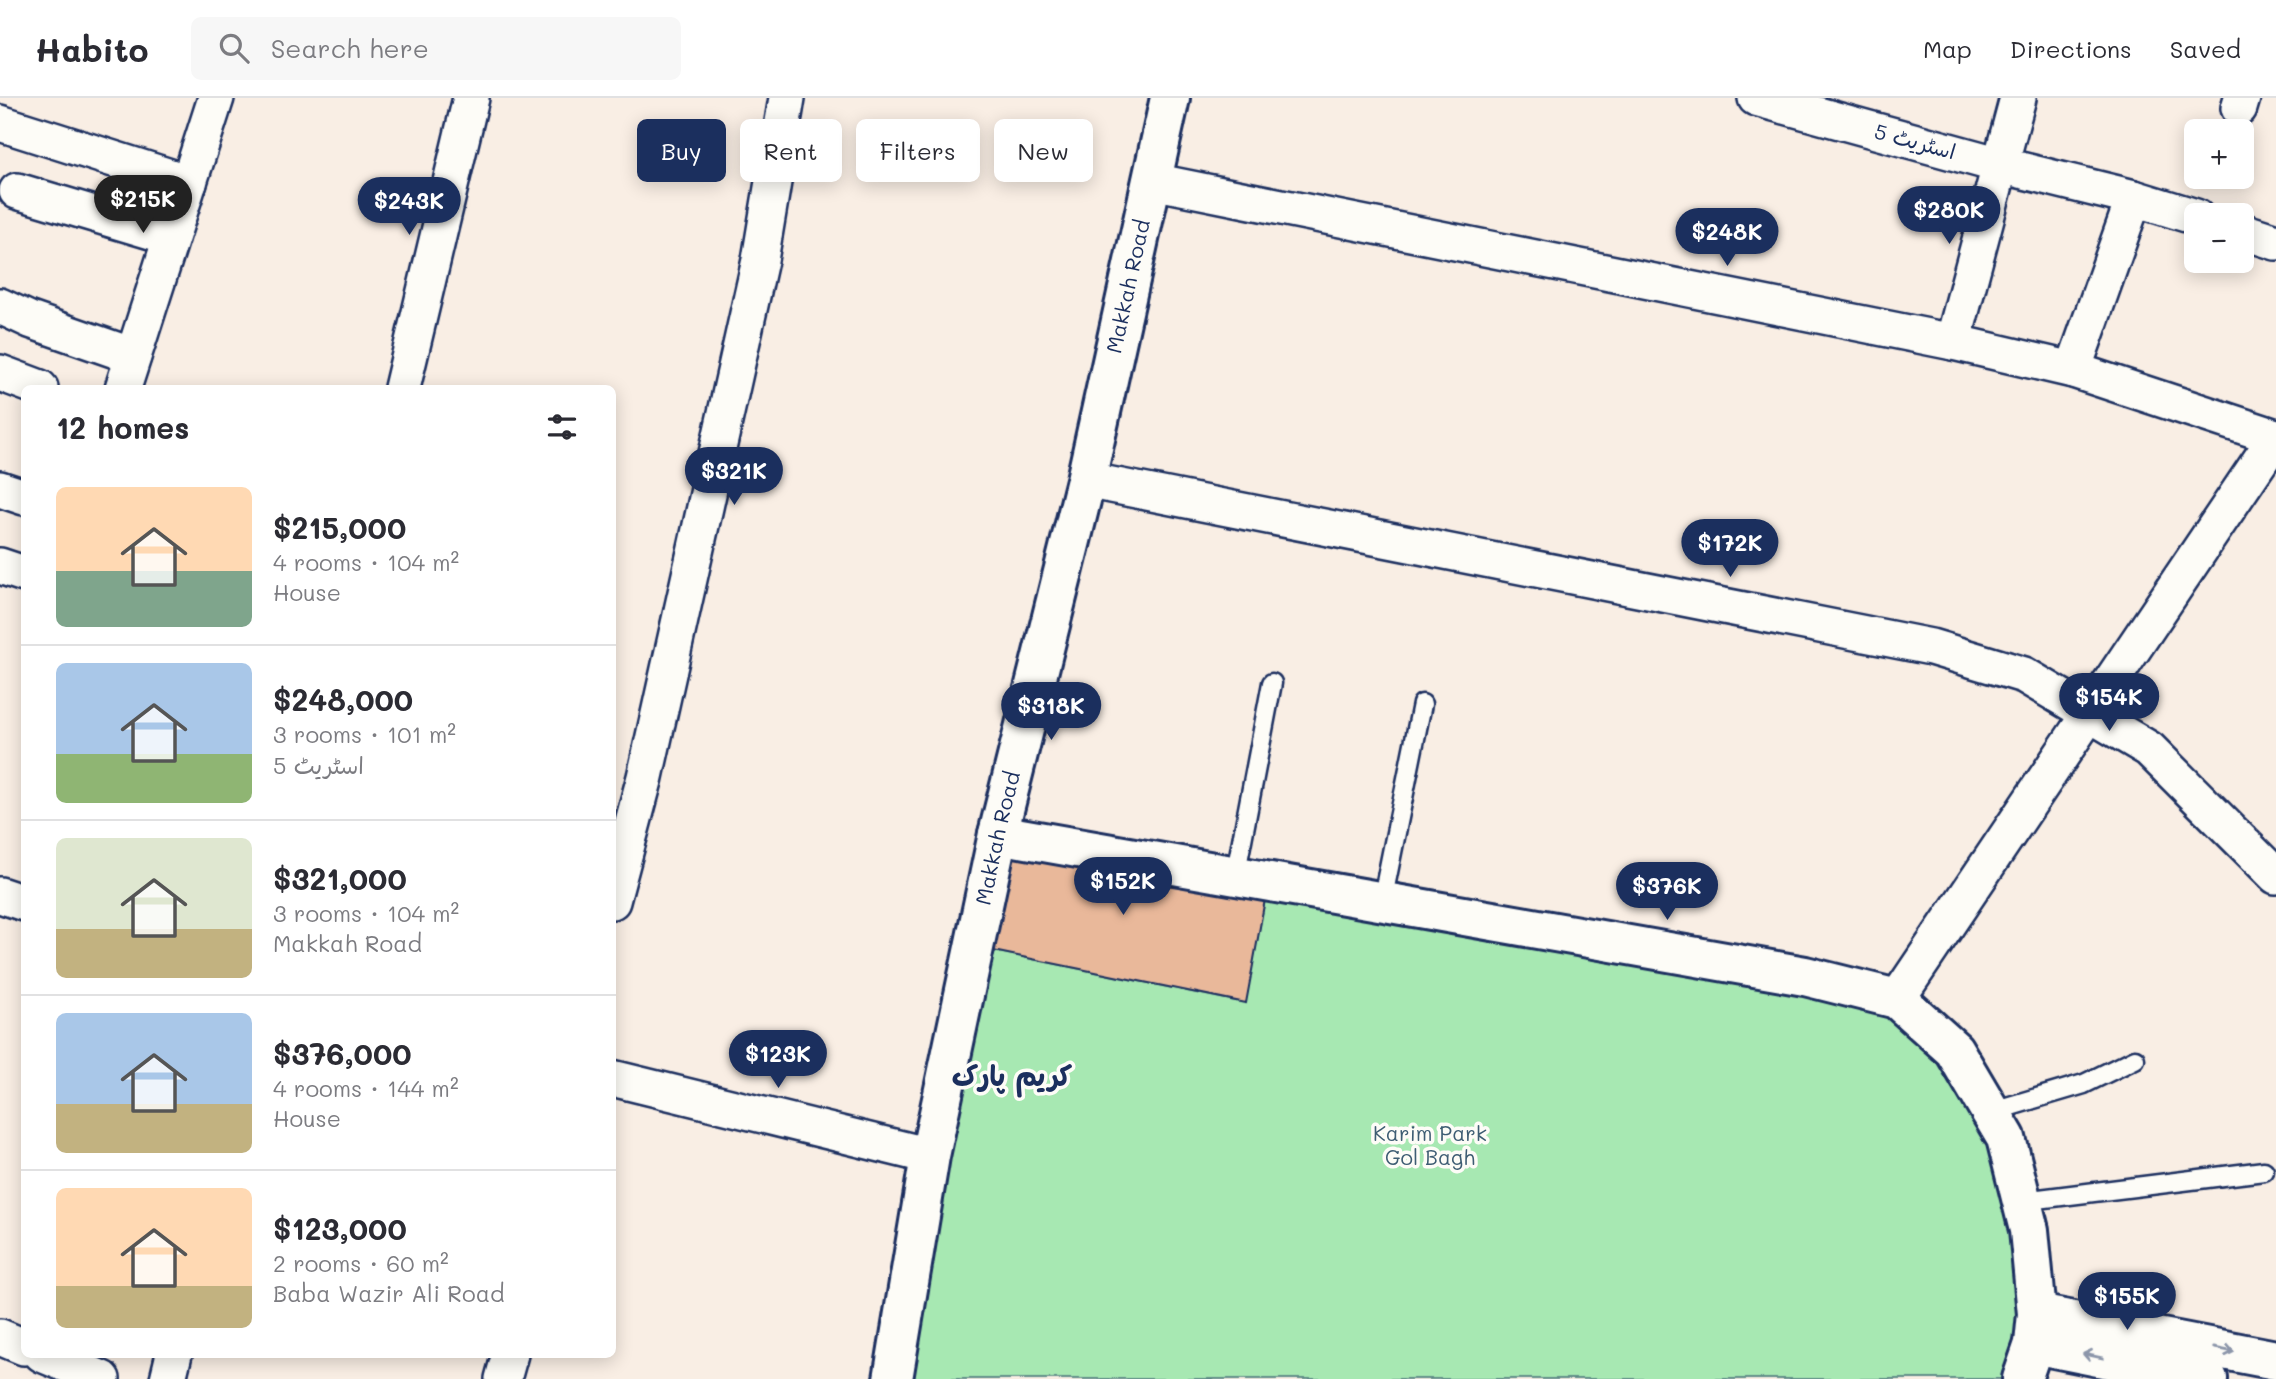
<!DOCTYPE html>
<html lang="en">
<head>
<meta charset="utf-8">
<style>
  body { margin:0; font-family:Mali,"Playpen Sans Arabic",sans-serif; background:#f7f7f7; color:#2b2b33; height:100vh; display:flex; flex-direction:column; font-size:26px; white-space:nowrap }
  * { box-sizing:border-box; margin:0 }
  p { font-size:23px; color:#7c7c81 }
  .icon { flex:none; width:38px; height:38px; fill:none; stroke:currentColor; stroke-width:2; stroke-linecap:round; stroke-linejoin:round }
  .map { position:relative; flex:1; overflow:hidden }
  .side { position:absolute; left:21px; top:287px; width:595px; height:973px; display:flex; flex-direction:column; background:#fff; border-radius:10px; box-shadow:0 4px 18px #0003 }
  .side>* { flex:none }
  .guide { position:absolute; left:637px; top:21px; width:665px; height:63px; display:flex; gap:14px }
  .tools { position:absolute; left:2184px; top:21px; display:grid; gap:14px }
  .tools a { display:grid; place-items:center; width:70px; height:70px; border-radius:10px; background:#fff; box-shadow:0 4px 18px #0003; font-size:35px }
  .price { position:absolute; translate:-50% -60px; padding:0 16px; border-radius:24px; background:#1b2f5e; color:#fff; font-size:23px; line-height:46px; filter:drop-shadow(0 2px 4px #0008) }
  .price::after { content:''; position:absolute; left:50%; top:42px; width:21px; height:16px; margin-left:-10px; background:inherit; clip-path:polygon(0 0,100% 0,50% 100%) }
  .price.active { background:#222; color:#fff }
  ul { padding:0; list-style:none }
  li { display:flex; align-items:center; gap:21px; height:175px; padding:0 35px }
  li+li { border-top:2px solid #e1e1e2 }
  li span { display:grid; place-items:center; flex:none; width:196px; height:140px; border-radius:10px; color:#555 }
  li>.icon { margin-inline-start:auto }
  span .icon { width:84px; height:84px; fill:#fffc; stroke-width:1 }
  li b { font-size:30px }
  h2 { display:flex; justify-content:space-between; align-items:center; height:84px; padding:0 35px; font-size:30px }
  .pill { padding:0 24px; border-radius:10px; background:#fff; box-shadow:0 4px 18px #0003; font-size:24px; line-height:63px }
  .pill.active { background:#1b2f5e; color:#fff }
  header { display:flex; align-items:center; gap:42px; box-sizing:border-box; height:98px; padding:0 35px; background:#fff; border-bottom:2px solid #e1e1e2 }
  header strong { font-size:33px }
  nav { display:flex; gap:38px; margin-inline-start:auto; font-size:24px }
  .search { width:490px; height:63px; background:#f7f7f7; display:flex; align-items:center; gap:18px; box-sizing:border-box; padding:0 24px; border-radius:10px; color:#7c7c81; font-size:26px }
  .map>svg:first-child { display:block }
</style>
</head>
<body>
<header>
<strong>Habito</strong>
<div class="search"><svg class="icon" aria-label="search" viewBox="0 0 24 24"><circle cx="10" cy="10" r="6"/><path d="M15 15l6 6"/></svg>Search here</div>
<nav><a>Map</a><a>Directions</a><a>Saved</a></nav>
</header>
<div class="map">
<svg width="2276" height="1281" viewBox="0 0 2276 1281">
  <rect width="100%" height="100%" fill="#f9eee4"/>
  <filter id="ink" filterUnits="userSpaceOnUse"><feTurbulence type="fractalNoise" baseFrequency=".0143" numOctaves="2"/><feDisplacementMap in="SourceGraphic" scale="14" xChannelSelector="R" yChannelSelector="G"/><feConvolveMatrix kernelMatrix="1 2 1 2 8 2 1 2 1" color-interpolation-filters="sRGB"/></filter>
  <g filter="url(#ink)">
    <polygon fill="#a7e8b2" stroke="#618c88" stroke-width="2" points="1268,785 1897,901 1954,952 2029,1132 2022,1281 893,1281 974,849 1245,905"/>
    <polygon fill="#e9b89a" stroke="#1b2f5e" stroke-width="2" points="998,736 1268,785 1246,905 974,849"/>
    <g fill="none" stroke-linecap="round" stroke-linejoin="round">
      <g stroke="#1b2f5e" stroke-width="23">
        <g id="lane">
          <polyline points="1235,779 1272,585"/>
          <polyline points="1382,804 1422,606"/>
          <polyline points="1990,1014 2084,986 2135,961"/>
          <polyline points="2022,1103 2264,1073"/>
        </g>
      </g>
      <g stroke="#1b2f5e" stroke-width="40">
        <g id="street">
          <polyline points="1756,0 2000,67 2134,100 2196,119"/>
          <polyline points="2239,10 2242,0"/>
          <polyline points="0,25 189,85"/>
          <polyline points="1152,83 1953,244 2073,272 2276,339"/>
          <polyline points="17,93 171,139"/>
          <polyline points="2242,133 2276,144"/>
          <polyline points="0,208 30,222 133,258"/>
          <polyline points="1953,244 2018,0"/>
          <polyline points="2073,272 2134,100"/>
          <polyline points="0,275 40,290"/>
          <polyline points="123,290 216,0"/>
          <polyline points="402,290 471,0"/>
          <polyline points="1086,382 1931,549 2024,577 2149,651 2276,778"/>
          <polyline points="0,391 24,399"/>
          <polyline points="0,468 24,476"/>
          <polyline points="0,797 24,805"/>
          <polyline points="612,803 645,679 760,162 787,0"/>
          <polyline points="1897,901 2276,339"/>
          <polyline points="612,980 930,1058"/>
          <polyline points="0,1239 24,1249"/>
          <polyline points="42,1256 102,1281"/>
          <polyline points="168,1281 174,1256"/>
          <polyline points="503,1281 510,1256"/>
        </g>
      </g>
      <g stroke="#1b2f5e" stroke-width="44">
        <g id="secondary">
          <polyline points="998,736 1805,878 1897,901 1954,952 2006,1040 2029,1132 2037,1216 2034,1246 2022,1281"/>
          <polyline points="2037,1216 2276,1262"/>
          <polyline points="2034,1246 2208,1281"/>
          <path id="s1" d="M893,1281L930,1058L998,736L1086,382L1170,0"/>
        </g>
      </g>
      <use href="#lane" stroke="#fdfcf7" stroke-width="18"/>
      <use href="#street" stroke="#fdfcf7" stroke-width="35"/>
      <use href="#secondary" stroke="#fdfcf7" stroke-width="38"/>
    </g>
    <defs><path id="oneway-shaft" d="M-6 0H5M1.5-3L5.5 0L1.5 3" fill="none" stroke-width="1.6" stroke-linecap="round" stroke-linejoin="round" transform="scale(1.75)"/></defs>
    <g stroke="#8c96aa">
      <use href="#oneway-shaft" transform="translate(2224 1252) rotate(11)"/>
      <use href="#oneway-shaft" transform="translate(2093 1258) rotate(-168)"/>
    </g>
  </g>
  <g text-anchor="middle" stroke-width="7" stroke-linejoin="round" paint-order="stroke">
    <g font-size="21" fill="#1b2f5e" stroke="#fdfcf7">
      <text transform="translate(1915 44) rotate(15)" y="7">اسٹریٹ 5</text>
      <text dy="7" stroke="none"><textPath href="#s1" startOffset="1118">Makkah Road</textPath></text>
      <text dy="7" stroke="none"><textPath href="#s1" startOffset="551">Makkah Road</textPath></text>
    </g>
    <g font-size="21" fill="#3e5d73" stroke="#fdfcf7">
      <text x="1430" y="1043">Karim Park<tspan x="1430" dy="24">Gol Bagh</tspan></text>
    </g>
    <g font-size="28" font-weight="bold" fill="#1b2f5e" stroke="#fdfcf7">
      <text x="1012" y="988">کریم پارک</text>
    </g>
  </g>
</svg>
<div class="tools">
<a>+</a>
<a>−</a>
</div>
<b class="price active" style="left:143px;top:137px">$215K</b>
<b class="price" style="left:409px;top:139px">$243K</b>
<b class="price" style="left:1949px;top:148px">$280K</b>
<b class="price" style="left:1727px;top:170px">$248K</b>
<b class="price" style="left:734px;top:409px">$321K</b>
<b class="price" style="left:1730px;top:481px">$172K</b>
<b class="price" style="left:2109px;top:635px">$154K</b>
<b class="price" style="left:1051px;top:644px">$318K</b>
<b class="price" style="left:1123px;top:819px">$152K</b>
<b class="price" style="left:1667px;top:824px">$376K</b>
<b class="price" style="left:778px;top:992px">$123K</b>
<b class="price" style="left:2127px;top:1234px">$155K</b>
<div class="guide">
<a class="pill active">Buy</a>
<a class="pill">Rent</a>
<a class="pill">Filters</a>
<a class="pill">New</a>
</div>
<section class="side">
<h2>12 homes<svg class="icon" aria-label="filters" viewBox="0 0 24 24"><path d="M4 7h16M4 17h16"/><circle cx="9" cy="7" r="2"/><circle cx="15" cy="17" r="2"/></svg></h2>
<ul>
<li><span style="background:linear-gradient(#ffd9b3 60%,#7fa58c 0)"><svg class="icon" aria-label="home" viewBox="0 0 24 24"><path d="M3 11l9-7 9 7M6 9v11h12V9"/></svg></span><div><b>$215,000</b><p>4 rooms · 104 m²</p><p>House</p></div></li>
<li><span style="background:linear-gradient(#a9c7e8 65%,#8fb573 0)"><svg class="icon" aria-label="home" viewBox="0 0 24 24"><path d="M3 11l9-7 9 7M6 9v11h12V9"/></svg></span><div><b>$248,000</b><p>3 rooms · 101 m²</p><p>اسٹریٹ 5</p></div></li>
<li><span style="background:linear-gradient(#dfe7d0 65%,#c2b280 0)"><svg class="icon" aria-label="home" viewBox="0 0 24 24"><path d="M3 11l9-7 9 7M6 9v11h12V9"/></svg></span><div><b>$321,000</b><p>3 rooms · 104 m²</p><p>Makkah Road</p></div></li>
<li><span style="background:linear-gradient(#a9c7e8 65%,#c2b280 0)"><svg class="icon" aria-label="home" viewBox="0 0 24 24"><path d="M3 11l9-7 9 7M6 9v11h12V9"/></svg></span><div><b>$376,000</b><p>4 rooms · 144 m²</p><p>House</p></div></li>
<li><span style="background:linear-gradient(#ffd9b3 70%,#c2b280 0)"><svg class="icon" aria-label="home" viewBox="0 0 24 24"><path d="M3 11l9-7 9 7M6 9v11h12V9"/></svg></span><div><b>$123,000</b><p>2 rooms · 60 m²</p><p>Baba Wazir Ali Road</p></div></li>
</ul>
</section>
</div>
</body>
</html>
